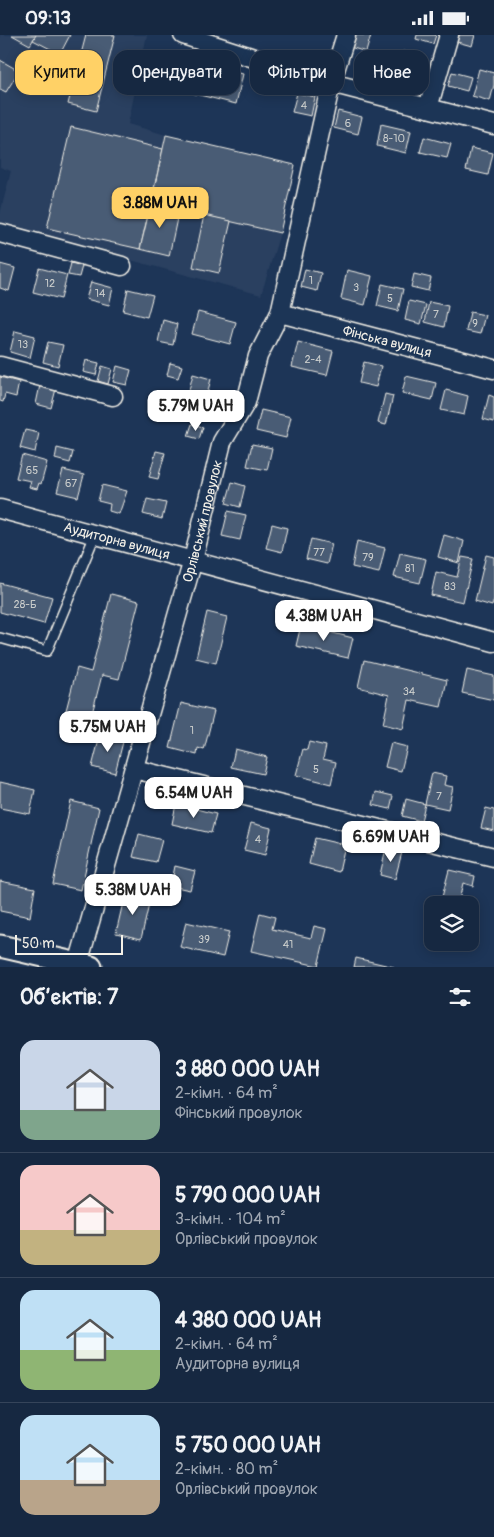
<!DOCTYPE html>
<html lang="uk">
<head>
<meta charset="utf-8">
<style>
  body { margin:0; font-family:Pangolin,sans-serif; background:#1f3048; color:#f1f3f6; height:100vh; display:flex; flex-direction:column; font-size:19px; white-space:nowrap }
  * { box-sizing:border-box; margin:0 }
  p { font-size:16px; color:#9ea6b1 }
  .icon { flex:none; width:28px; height:28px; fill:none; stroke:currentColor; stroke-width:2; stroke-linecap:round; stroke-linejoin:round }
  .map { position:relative; height:932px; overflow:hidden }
  .details { display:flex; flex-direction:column; background:#162841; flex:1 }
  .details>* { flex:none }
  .top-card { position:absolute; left:15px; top:15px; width:465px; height:45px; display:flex; gap:10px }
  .fabs { position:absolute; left:424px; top:861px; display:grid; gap:10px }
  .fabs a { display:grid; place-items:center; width:55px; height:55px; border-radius:10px; background:#162841; box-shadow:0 2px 12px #0003,0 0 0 1px #35445a; font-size:25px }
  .scale { position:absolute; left:15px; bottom:12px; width:108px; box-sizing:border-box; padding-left:5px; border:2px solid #f4f1e8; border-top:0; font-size:14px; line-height:18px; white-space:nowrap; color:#f4f1e8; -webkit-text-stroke:4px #1d3557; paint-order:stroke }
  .price { position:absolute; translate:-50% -42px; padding:0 11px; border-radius:10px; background:#fff; color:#222; font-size:16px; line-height:32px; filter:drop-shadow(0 1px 2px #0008) }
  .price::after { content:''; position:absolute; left:50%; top:30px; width:15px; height:11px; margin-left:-8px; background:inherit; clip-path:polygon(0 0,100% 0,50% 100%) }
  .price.current { background:#ffd166; color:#111 }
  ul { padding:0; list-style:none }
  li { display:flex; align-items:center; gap:15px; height:125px; padding:0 20px }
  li+li { border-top:1px solid #35445a }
  li span { display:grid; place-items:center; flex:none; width:140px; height:100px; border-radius:15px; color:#555 }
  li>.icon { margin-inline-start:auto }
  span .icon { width:60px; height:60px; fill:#fffc; stroke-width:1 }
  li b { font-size:21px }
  h2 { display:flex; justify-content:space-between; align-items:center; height:60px; padding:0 20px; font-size:21px }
  .tag { padding:0 18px; border-radius:15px; background:#162841; box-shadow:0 2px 12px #0003,0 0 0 1px #35445a; font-size:18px; line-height:45px }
  .tag.current { background:#ffd166; color:#111 }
  .status { display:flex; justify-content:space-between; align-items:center; height:35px; padding:0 25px; background:#162841; direction:ltr }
  .status svg { height:14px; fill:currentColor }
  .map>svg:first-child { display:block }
</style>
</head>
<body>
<div class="status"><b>09:13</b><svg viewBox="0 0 49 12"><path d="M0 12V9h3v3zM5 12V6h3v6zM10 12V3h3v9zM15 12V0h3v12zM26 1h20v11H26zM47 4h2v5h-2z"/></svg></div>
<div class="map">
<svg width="494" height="932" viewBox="0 0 494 932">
  <rect width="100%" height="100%" fill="#1d3557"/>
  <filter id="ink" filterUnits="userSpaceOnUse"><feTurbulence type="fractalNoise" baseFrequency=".02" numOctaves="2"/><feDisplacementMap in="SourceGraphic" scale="10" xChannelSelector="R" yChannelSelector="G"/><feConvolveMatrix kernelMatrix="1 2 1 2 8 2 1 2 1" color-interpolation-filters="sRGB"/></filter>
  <g filter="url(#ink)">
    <polygon fill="#2a4060" points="0,0 147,0 128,89 166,100 295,130 280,198 261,260 0,190 0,179 11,136 0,132"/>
    <g fill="#485b74" stroke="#f4f1e8">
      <polygon points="12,0 36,0 30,10"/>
      <polygon points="36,0 70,0 60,19 33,5"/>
      <polygon points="86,0 115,0 96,76 68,69"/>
      <polygon points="354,0 371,0 366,17 350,12"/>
      <polygon points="417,0 436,0 433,9 416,4"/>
      <polygon points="459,0 475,0 472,11 457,7"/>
      <polygon points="403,16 423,22 416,41 397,35"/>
      <polygon points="170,21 243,39 236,69 163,51"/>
      <polygon points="0,25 19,36 6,57 0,54"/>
      <polygon points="479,34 494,38 494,50 490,66 472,61"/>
      <polygon points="452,37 471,42 467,56 448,51"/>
      <polygon points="297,58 315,62 311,81 292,77"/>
      <polygon points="338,76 362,82 358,99 334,93"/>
      <polygon points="381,89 411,96 406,118 377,111"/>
      <polygon points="71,92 163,114 140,214 47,193"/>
      <polygon points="166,100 295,130 280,198 151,168"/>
      <polygon points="424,102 451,109 447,123 420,117"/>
      <polygon points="471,113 493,118 488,140 466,135"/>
      <polygon points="151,168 179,174 169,221 140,214"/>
      <polygon points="204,180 231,186 219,238 193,232"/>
      <polygon points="71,228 82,231 79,242 68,240"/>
      <polygon points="0,229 15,233 9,256 0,253"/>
      <polygon points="39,233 67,240 61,264 33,257"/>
      <polygon points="305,234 321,238 317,256 301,252"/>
      <polygon points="347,235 372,241 365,270 341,264"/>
      <polygon points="414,239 431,243 428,256 411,252"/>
      <polygon points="91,247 113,253 109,270 86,264"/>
      <polygon points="382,249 403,254 398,276 377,271"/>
      <polygon points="128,254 153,260 147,282 123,276"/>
      <polygon points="409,266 426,270 421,289 405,285"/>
      <polygon points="429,267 448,271 444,292 425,287"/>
      <polygon points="198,277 236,287 230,309 192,299"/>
      <polygon points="470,277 485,280 480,299 466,296"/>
      <polygon points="163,285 177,289 173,310 158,307"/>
      <polygon points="15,296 35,301 30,323 10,317"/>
      <polygon points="48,307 63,310 58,331 43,327"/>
      <polygon points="298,307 333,316 327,340 292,332"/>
      <polygon points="86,325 99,328 96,340 83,337"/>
      <polygon points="364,327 381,331 376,352 359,348"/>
      <polygon points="170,328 182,331 178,343 167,340"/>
      <polygon points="102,331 112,334 108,349 98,346"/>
      <polygon points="117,331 131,335 127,350 113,347"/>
      <polygon points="193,339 211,344 205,367 187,363"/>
      <polygon points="406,341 436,348 432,365 402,358"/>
      <polygon points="0,342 19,347 16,362 5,359 3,367 0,366"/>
      <polygon points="40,350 56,354 51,373 36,369"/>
      <polygon points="446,355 468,361 464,380 441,375"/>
      <polygon points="385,359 393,361 386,390 378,388"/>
      <polygon points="489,360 494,362 494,387 483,384"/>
      <polygon points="261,375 291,382 286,403 256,396"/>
      <polygon points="192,389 203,392 199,404 188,401"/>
      <polygon points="25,395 39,398 35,417 20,413"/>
      <polygon points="252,409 272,413 267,435 247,431"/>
      <polygon points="57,413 73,417 70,428 55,424"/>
      <polygon points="156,416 165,418 158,444 149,442"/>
      <polygon points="22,420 47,427 41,449 39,448 37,454 29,452 31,446 16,443"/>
      <polygon points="63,435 84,440 78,462 57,457"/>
      <polygon points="232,447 245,451 240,472 226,468"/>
      <polygon points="102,450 127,456 119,479 109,476 110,469 98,466"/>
      <polygon points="147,464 166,468 162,484 143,479"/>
      <polygon points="228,476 246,480 240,505 222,501"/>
      <polygon points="272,489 287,493 282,517 266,513"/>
      <polygon points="444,500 464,506 459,528 438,522"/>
      <polygon points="311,504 332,509 327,529 306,524"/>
      <polygon points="357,506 385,513 379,538 352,532"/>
      <polygon points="400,518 426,524 420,548 394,542"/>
      <polygon points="486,520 494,522 494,564 492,571 475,566"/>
      <polygon points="462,522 473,524 463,567 431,560 436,537 457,542"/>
      <polygon points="0,548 52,562 44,589 0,577"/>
      <polygon points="111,559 139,566 119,644 102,640 89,690 64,683 77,633 91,637"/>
      <polygon points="207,577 227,582 216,628 196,623"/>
      <polygon points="301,590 353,603 348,623 296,611"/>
      <polygon points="364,625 447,645 441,672 409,665 403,694 383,689 389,660 358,652"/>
      <polygon points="467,635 494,641 494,665 462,658"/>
      <polygon points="181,668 214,676 204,715 198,713 197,720 170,713"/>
      <polygon points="101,697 124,703 115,738 92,732"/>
      <polygon points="309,707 326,711 323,724 336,727 331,749 296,740 303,714 307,715"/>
      <polygon points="391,708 407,712 401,736 385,732"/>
      <polygon points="235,714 267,722 263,739 231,732"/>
      <polygon points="432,738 446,741 444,750 453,752 448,774 425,769"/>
      <polygon points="0,747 35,755 30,779 0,773"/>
      <polygon points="376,757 393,761 390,774 373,770"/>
      <polygon points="406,764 425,769 421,786 402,781"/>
      <polygon points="71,766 99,773 81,855 53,849"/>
      <polygon points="176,769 216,779 211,798 172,789"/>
      <polygon points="486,773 494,775 494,796 481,793"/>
      <polygon points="251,788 271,793 265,820 244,815"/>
      <polygon points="139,799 162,805 156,827 133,822"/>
      <polygon points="315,803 345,810 339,837 309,829"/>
      <polygon points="386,813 402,817 395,844 380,840"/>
      <polygon points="175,831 195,836 190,855 171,851"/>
      <polygon points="449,835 475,841 473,851 463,848 458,870 441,866"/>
      <polygon points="0,846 35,853 30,882 0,876"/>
      <polygon points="125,859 150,865 141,904 116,898"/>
      <polygon points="260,878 275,882 272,894 311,903 314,891 327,894 318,931 251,916"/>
      <polygon points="186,887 229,897 223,922 180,912"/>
      <polygon points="356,923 394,932 354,932"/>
    </g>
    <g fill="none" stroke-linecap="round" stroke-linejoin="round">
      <g stroke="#f4f1e8" stroke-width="12">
        <polyline id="service" points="0,603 47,616 95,500"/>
      </g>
      <g stroke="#f4f1e8" stroke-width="21">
        <g id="minor">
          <polyline points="183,0 331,48 494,90"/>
          <polyline points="428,73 449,0"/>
          <polyline points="0,198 122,231"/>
          <path id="s1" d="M280,278L494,334"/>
          <polyline points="0,331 113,361"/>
          <path id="s2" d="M0,474L494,607"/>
          <polyline points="134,734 494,822"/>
          <path id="s3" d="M78,929L193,525L222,407L246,367L258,321L280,278L331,48L346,0"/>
        </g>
      </g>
      <g stroke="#f4f1e8" stroke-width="25">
        <polyline id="tertiary" points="0,911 91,932"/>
      </g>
      <use href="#service" stroke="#1d3557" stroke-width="9"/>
      <use href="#minor" stroke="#1d3557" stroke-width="18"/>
      <use href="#tertiary" stroke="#1d3557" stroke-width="21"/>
    </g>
  </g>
  <g text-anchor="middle" stroke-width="4" stroke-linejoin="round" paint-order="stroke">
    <g font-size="11" fill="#c9cccb">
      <text x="304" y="74">4</text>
      <text x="348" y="92">6</text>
      <text x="394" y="107">8-10</text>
      <text x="311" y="249">1</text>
      <text x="50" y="252">12</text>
      <text x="356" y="256">3</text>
      <text x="100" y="262">14</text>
      <text x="390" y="267">5</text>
      <text x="436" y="283">7</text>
      <text x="475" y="292">9</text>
      <text x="23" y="313">13</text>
      <text x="313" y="328">2-4</text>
      <text x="32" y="439">65</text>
      <text x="71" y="452">67</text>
      <text x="319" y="521">77</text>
      <text x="368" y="526">79</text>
      <text x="410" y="537">81</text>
      <text x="450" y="555">83</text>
      <text x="25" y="573">28-Б</text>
      <text x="409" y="660">34</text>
      <text x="192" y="699">1</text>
      <text x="316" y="738">5</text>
      <text x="439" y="765">7</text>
      <text x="258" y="808">4</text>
      <text x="204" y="908">39</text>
      <text x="288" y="913">41</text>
    </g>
    <g font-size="14" fill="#f4f1e8" stroke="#1d3557">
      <text dy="5" stroke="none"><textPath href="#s1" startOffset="111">Фінська вулиця</textPath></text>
      <text dy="5" stroke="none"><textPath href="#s3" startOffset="460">Орлівський провулок</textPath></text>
      <text dy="5" stroke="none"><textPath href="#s2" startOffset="121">Аудиторна вулиця</textPath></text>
    </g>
  </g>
</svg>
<div class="fabs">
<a><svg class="icon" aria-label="layers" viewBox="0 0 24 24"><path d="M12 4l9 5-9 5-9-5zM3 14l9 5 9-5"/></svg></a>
</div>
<div class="scale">50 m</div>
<b class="price current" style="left:160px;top:194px">3.88M UAH</b>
<b class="price" style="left:196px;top:397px">5.79M UAH</b>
<b class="price" style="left:324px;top:607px">4.38M UAH</b>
<b class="price" style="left:108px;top:718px">5.75M UAH</b>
<b class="price" style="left:194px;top:784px">6.54M UAH</b>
<b class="price" style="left:391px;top:828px">6.69M UAH</b>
<b class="price" style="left:133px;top:881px">5.38M UAH</b>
<div class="top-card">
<a class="tag current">Купити</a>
<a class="tag">Орендувати</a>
<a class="tag">Фільтри</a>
<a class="tag">Нове</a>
</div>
</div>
<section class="details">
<h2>Об’єктів: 7<svg class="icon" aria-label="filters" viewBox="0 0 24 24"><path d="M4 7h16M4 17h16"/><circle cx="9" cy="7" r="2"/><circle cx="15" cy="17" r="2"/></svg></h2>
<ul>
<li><span style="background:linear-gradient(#c9d6e8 70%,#7fa58c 0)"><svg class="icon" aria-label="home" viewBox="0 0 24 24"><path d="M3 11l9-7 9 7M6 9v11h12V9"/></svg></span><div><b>3 880 000 UAH</b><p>2-кімн. · 64 m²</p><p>Фінський провулок</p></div></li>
<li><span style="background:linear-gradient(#f6c9c9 65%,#c2b280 0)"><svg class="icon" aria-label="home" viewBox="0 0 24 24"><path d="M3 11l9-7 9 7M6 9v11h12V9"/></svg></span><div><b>5 790 000 UAH</b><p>3-кімн. · 104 m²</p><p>Орлівський провулок</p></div></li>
<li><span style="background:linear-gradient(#bfe0f5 60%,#8fb573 0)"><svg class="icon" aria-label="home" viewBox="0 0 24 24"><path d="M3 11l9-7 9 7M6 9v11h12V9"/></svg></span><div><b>4 380 000 UAH</b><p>2-кімн. · 64 m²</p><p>Аудиторна вулиця</p></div></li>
<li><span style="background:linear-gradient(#bfe0f5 65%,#b9a48a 0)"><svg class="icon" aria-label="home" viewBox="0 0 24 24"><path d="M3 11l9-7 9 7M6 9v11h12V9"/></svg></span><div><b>5 750 000 UAH</b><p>2-кімн. · 80 m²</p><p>Орлівський провулок</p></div></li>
</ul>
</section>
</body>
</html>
